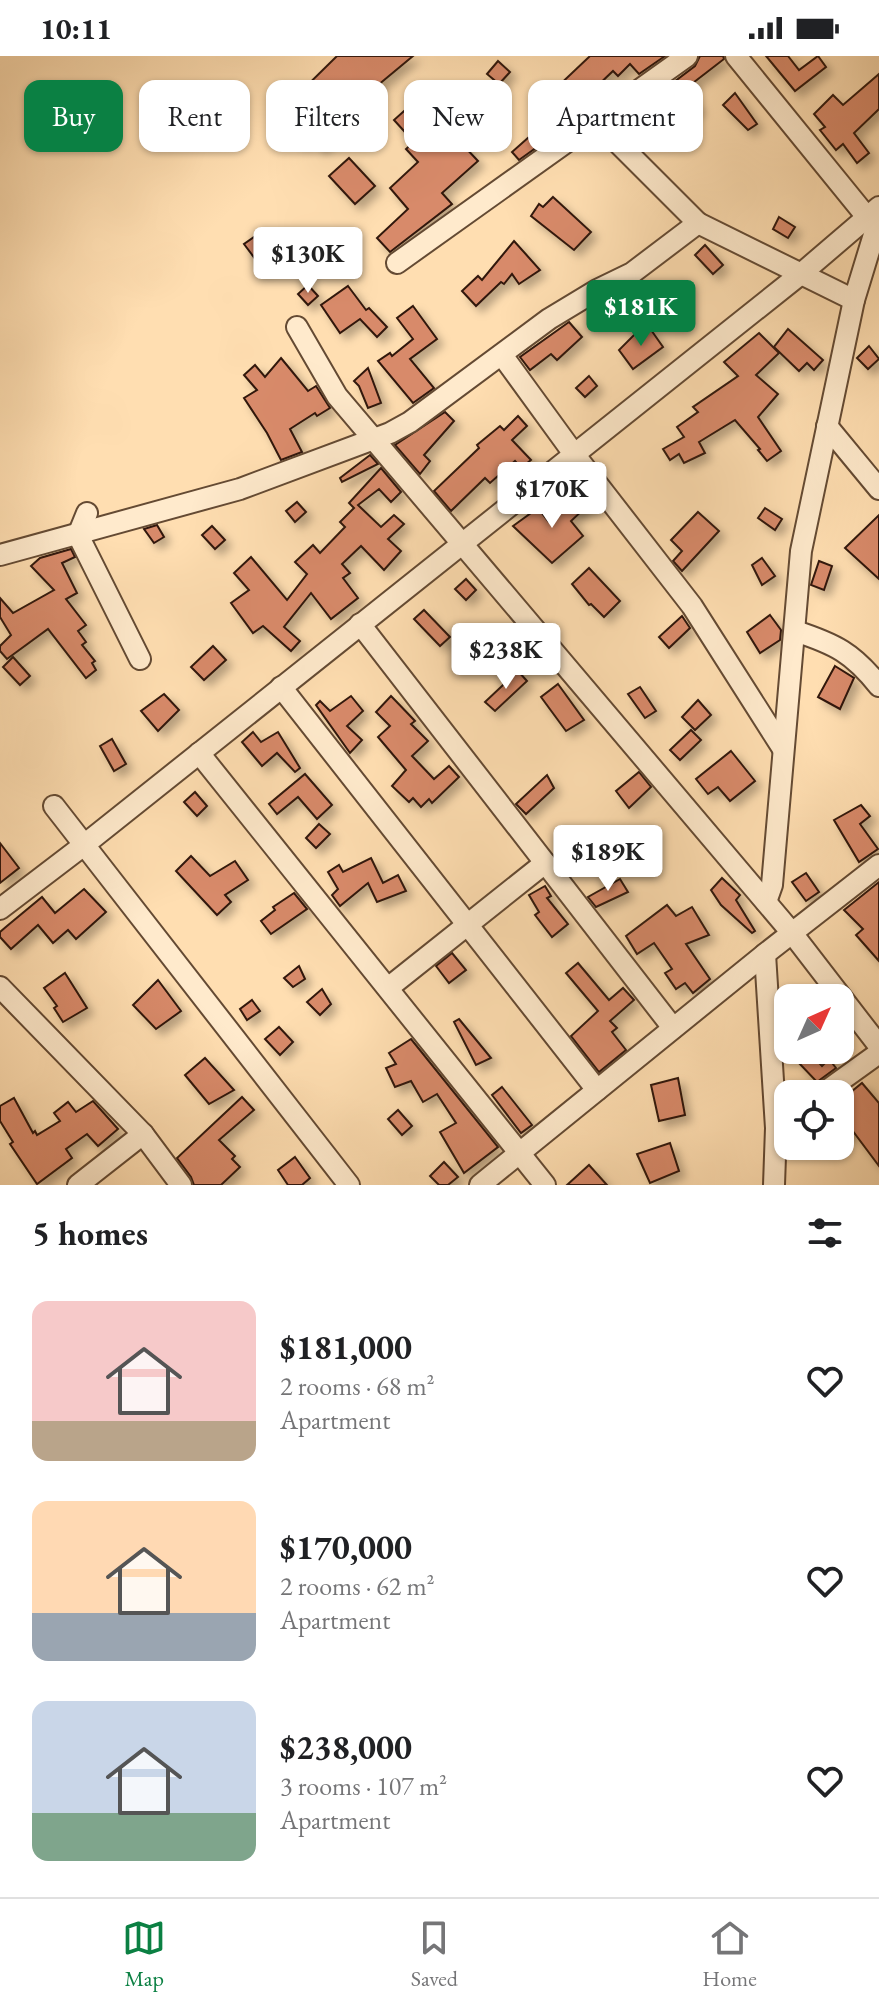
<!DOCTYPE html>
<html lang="en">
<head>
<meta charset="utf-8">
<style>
  body { margin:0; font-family:"EB Garamond",serif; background:#f2f2f2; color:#202124; height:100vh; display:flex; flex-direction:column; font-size:30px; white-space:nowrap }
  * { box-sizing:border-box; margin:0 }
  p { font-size:26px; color:#757577 }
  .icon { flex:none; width:44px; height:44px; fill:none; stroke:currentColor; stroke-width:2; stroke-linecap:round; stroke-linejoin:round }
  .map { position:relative; height:1129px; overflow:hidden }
  .side { display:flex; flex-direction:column; background:#fff; flex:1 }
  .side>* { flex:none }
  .guide { position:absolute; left:24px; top:24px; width:832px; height:72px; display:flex; gap:16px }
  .needle { width:52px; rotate:45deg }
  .tools { position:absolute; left:774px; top:928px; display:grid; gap:16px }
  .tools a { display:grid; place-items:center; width:80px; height:80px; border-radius:16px; background:#fff; box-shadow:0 2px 6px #0004; font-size:40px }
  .price { position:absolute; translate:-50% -68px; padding:0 18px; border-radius:8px; background:#fff; color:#222; font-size:26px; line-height:52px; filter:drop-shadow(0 2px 4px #0008) }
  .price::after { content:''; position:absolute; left:50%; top:48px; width:24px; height:18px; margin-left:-12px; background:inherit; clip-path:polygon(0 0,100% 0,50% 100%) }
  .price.on { background:#0b8043; color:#fff }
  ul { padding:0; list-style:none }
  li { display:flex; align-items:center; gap:24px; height:200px; padding:0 32px }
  li span { display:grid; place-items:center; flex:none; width:224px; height:160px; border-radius:16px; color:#555 }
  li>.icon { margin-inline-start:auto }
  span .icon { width:96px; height:96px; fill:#fffc; stroke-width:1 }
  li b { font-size:34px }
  h2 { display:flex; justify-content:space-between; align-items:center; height:96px; padding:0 32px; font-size:34px }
  .chip { padding:0 28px; border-radius:16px; background:#fff; box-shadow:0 2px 6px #0004; font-size:28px; line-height:72px }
  .chip.on { background:#0b8043; color:#fff }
  .status { display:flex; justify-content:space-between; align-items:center; height:56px; padding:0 40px; background:#fff; direction:ltr }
  .status svg { height:22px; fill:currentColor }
  .tab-bar { display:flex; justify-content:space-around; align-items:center; height:112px; border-top:2px solid #e0e0e0; background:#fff; font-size:22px; color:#757577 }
  .tab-bar a { display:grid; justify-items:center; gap:4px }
  .tab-bar .on { color:#0b8043 }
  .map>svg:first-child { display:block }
</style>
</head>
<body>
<div class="status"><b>10:11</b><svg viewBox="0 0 49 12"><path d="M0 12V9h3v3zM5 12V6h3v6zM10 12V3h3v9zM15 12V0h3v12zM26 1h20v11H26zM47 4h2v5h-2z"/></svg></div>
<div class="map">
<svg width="879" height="1129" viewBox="0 0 879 1129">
  <defs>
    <filter id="shadow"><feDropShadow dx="6" dy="6" stdDeviation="4" flood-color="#0004"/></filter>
  </defs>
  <rect width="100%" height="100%" fill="#ffdeb1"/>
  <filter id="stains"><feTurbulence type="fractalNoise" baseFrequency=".0025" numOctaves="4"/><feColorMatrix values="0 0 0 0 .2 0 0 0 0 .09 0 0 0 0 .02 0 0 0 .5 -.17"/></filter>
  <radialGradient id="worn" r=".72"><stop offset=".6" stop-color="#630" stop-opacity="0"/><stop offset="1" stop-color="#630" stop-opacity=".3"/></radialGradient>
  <g fill="#d88a6b" stroke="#301909" stroke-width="2" filter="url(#shadow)">
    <polygon points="337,0 413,0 354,49 358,53 320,92 311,79 301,87 279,57"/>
    <polygon points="590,0 665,0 639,18 630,8 618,20 613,15 571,55 553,35"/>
    <polygon points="700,0 723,0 724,3 689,30 692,36 686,40 674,26 695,10"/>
    <polygon points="766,0 788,0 799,14 818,0 826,11 795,35"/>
    <polygon points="498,5 510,16 499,28 487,18"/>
    <polygon points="879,18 879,53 854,77 869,97 857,107 843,88 836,94 820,74 825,71 814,58 833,39 843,49"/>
    <polygon points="735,37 757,68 748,74 723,49"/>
    <polygon points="422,39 444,64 459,50 479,72 462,88 478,105 442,137 452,148 390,196 377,182 408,153 390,132 418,106 406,93 414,86 394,64"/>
    <polygon points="691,42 699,51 676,72 669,62"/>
    <polygon points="529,81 537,91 519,104 512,96"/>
    <polygon points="349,102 375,130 355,148 329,120"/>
    <polygon points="553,141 591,176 574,194 531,160 539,148 543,151"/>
    <polygon points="779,161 795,171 788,182 773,173"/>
    <polygon points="257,179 274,203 262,212 244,188"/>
    <polygon points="514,185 540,214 519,228 512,218 504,228 501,226 476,250 462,235 478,220 482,224"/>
    <polygon points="705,189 723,209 713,218 695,199"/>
    <polygon points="308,229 318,240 308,249 298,238"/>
    <polygon points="348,230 366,254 369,252 387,271 377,281 360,263 340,277 321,249"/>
    <polygon points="600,247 607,256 597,263 590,254"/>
    <polygon points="413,250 437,283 410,303 434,332 413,347 378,305 390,297 392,300 413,283 397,262"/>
    <polygon points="569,266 582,281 557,304 551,298 530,314 520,301"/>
    <polygon points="649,271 663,291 633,313 619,294 634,279"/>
    <polygon points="788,273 823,304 814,314 807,307 799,315 774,291"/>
    <polygon points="759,277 779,297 756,319 778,338 758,361 781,395 767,405 758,394 760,393 735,364 699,386 705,397 684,407 679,398 670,404 663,393 684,381 677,371 698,356 693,351 738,320 724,306"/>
    <polygon points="869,290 879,303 868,313 857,302"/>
    <polygon points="281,302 308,335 316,330 330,352 317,360 315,357 290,373 302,396 281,404 267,377 244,342 257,334 244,319 255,309 265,321"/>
    <polygon points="368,312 381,347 368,352 359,330 354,325"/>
    <polygon points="589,320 597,330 585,341 576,332"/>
    <polygon points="445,356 454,365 424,399 430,405 420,418 395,389"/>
    <polygon points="518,360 527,370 512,384 531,404 521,412 515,405 490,427 485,422 451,455 434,435 479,392 477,389 500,370 504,374"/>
    <polygon points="370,399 378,408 342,426 340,422"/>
    <polygon points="381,412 401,436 391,446 379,433 358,449 381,471 394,459 404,468 388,483 401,495 384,514 361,490 342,508 350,517 343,522 358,542 331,563 311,537 284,571 300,585 291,595 263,570 253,577 231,547 249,534 234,517 251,501 287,544 307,518 295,506 313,489 320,497 345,471 340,466 354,452 349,447"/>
    <polygon points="576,441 585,452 571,465 583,480 552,507 513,470 538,452 548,465"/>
    <polygon points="297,446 306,456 295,466 286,455"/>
    <polygon points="765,452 782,463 775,474 758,462"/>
    <polygon points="698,456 719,475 682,515 673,505 682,495 671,484"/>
    <polygon points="879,459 879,523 845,492"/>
    <polygon points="157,469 164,481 154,487 144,473"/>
    <polygon points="212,470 225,484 215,493 202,479"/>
    <polygon points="71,493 75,501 62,507 77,537 66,543 86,569 78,575 86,586 82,589 95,605 92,607 96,614 86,622 48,573 7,603 0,595 0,590 11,579 0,561 0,542 13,557 54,534 31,510 40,502"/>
    <polygon points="762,502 775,520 762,529 752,509"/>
    <polygon points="819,505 832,510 824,534 811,529"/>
    <polygon points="589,512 620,545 604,561 591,548 589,549 572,528"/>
    <polygon points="466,523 476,534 466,544 455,533"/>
    <polygon points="424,554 450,581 440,590 414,563"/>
    <polygon points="770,559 781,574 780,584 760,597 747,576"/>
    <polygon points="682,560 690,572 669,592 659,581"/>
    <polygon points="484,577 499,592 489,601 475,585"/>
    <polygon points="213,590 226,604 204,624 191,611"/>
    <polygon points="13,601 30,620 20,629 3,611"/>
    <polygon points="835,610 854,622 840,653 818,641"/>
    <polygon points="518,615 527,625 495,655 485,646"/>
    <polygon points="558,628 584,664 566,675 541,641"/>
    <polygon points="640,631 656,655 645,662 628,638"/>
    <polygon points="164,638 179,654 158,675 141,655"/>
    <polygon points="351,640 363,655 347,670 362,684 350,697 316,649 320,645 330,655"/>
    <polygon points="391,640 415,665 411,668 428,685 412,700 434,723 449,710 459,721 432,747 429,743 421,751 413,742 409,746 392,730 406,714 378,681 390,670 376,656"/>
    <polygon points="698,644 711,659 695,674 682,661"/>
    <polygon points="691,674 701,684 680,704 670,694"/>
    <polygon points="253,676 261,686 278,676 300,712 295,716 277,697 262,710 242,686"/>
    <polygon points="112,683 126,708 114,715 100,690"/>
    <polygon points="731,695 755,725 730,745 718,731 708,738 696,723"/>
    <polygon points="639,716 651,731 629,752 616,735"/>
    <polygon points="305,718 332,749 317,763 298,741 277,758 269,748"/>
    <polygon points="547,719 554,732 526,758 516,748"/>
    <polygon points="195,736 207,750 197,760 184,746"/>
    <polygon points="861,749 870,760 860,768 878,793 859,806 834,764"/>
    <polygon points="319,768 330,778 316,792 306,782"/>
    <polygon points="0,787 19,812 0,827"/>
    <polygon points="191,800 210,820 235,805 248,824 225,839 231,846 217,859 176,815"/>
    <polygon points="371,802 383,827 398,819 406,835 377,846 368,827 340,850 332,839 338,833 328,816 339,809 343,816"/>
    <polygon points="806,817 819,836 806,845 792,826"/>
    <polygon points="722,822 740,839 736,844 755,875 752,877 721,849 711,834"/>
    <polygon points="620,823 628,836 596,851 588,841"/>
    <polygon points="879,826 879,905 856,879 863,873 844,854"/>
    <polygon points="545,830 551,840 547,842 568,868 552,881 535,859 539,856 529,839"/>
    <polygon points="84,833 106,856 76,883 68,874 53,887 38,869 11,893 0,881 0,876 7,870 42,841 55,857"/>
    <polygon points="294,837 307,853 271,878 261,865 275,854 273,851"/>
    <polygon points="667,849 676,860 692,851 709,879 686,888 710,923 693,937 685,927 676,933 665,917 672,913 654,887 637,898 626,880"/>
    <polygon points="452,897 466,914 449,927 436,910"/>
    <polygon points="578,907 609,944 623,932 634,944 610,965 617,972 612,976 626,994 599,1016 571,980 598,955 566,917"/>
    <polygon points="299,910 305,923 293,931 284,922"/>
    <polygon points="65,917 87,952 63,966 54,952 57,950 44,932"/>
    <polygon points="158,924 181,955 156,973 133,949"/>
    <polygon points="322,933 331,948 320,959 307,946"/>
    <polygon points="252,944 260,955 247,964 240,953"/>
    <polygon points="459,963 491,1002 476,1009 454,966"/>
    <polygon points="279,971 293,986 280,999 265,983"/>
    <polygon points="411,983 498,1091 464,1117 440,1076 456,1067 437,1038 423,1046 411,1025 395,1031 386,1012 396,1008 389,997"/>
    <polygon points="809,996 822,1010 829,1003 836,1012 817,1026 798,1006"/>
    <polygon points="205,1002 234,1034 209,1048 185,1019"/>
    <polygon points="678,1022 685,1059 659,1065 651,1029"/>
    <polygon points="862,1027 879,1047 879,1110 852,1074 840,1085 840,1045"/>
    <polygon points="502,1031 532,1069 521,1077 492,1039"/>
    <polygon points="242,1041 254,1054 219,1084 235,1100 232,1103 240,1111 221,1129 194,1129 191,1121 177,1102"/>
    <polygon points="14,1042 33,1077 35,1075 37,1079 60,1065 54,1057 68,1046 76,1056 93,1045 118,1073 98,1090 87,1078 66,1093 72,1102 37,1128 10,1088 13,1086 0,1065 0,1050"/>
    <polygon points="398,1054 412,1070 402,1079 388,1063"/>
    <polygon points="670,1087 679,1115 650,1127 637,1098"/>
    <polygon points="295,1101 310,1122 302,1129 288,1129 278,1114"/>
    <polygon points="444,1106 458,1121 448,1129 439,1129 430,1120"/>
    <polygon points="589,1109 607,1129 567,1129"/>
  </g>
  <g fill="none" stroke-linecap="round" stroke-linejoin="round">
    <g stroke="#644a33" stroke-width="24">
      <g id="minor">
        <polyline points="736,0 875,171"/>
        <polyline points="596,65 698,167 854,244"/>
        <polyline points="397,207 687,0"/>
        <polyline points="297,271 337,340 792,877 879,990"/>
        <polyline points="502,299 574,398 692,550 783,693"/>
        <polyline points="827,370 879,433"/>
        <polyline points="87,457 78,479 140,603"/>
        <polyline points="0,499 240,433 390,377 410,366 549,263 597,234 632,217 698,167"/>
        <polyline points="360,568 673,972"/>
        <path d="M795,575C835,588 853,597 879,630"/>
        <polyline points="281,631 597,1034"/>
        <polyline points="199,697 545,1129"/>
        <polyline points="54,750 349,1129"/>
        <polyline points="766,846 772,829 801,495 854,244 876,172"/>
        <polyline points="0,853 84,789 802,217 879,151"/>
        <polyline points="765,898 776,1072 774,1129"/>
        <polyline points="0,931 143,1078 181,1129"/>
        <polyline points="388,932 545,807"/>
        <polyline points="822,1038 879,997"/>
        <polyline points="78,1129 143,1078"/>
        <polyline points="480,1129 765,898 879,809"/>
      </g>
    </g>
    <use href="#minor" stroke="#ffeacc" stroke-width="20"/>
  </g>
  <rect width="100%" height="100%" filter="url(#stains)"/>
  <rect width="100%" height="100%" fill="url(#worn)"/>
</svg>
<div class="tools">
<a><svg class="needle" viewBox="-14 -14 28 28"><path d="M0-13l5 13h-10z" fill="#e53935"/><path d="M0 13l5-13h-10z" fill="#757577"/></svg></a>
<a><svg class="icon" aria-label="locate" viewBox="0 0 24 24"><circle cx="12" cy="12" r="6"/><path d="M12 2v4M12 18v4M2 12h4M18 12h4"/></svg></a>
</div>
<b class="price" style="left:308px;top:239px">$130K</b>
<b class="price on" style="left:641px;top:292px">$181K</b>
<b class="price" style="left:552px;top:474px">$170K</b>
<b class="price" style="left:506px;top:635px">$238K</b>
<b class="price" style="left:608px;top:837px">$189K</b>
<div class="guide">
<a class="chip on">Buy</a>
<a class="chip">Rent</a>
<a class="chip">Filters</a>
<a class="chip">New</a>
<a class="chip">Apartment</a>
</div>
</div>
<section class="side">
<h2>5 homes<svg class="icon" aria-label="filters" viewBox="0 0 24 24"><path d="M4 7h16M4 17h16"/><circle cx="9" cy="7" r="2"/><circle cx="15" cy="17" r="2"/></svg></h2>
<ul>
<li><span style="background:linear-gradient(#f6c9c9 75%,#b9a48a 0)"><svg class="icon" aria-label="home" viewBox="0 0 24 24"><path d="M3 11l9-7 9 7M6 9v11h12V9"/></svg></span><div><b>$181,000</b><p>2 rooms · 68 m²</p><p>Apartment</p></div><svg class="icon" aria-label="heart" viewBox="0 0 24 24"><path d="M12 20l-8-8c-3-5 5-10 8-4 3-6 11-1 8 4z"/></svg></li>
<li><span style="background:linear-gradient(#ffd9b3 70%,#9aa5b1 0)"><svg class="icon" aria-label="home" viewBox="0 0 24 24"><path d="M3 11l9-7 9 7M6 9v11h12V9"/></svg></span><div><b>$170,000</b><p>2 rooms · 62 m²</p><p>Apartment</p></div><svg class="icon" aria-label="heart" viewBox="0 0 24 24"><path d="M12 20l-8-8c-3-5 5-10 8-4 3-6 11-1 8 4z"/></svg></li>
<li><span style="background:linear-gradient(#c9d6e8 70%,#7fa58c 0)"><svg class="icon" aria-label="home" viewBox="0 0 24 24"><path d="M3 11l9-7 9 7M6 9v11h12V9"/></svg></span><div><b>$238,000</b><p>3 rooms · 107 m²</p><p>Apartment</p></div><svg class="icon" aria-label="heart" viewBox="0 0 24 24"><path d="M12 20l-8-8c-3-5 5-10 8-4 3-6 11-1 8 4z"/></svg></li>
</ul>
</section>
<nav class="tab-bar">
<a class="on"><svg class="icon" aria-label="map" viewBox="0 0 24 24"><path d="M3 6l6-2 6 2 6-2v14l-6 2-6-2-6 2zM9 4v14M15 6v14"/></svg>Map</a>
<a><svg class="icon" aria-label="saved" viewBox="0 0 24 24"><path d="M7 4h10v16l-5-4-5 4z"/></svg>Saved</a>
<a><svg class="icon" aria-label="home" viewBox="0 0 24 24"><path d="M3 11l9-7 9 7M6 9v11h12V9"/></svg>Home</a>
</nav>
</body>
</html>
